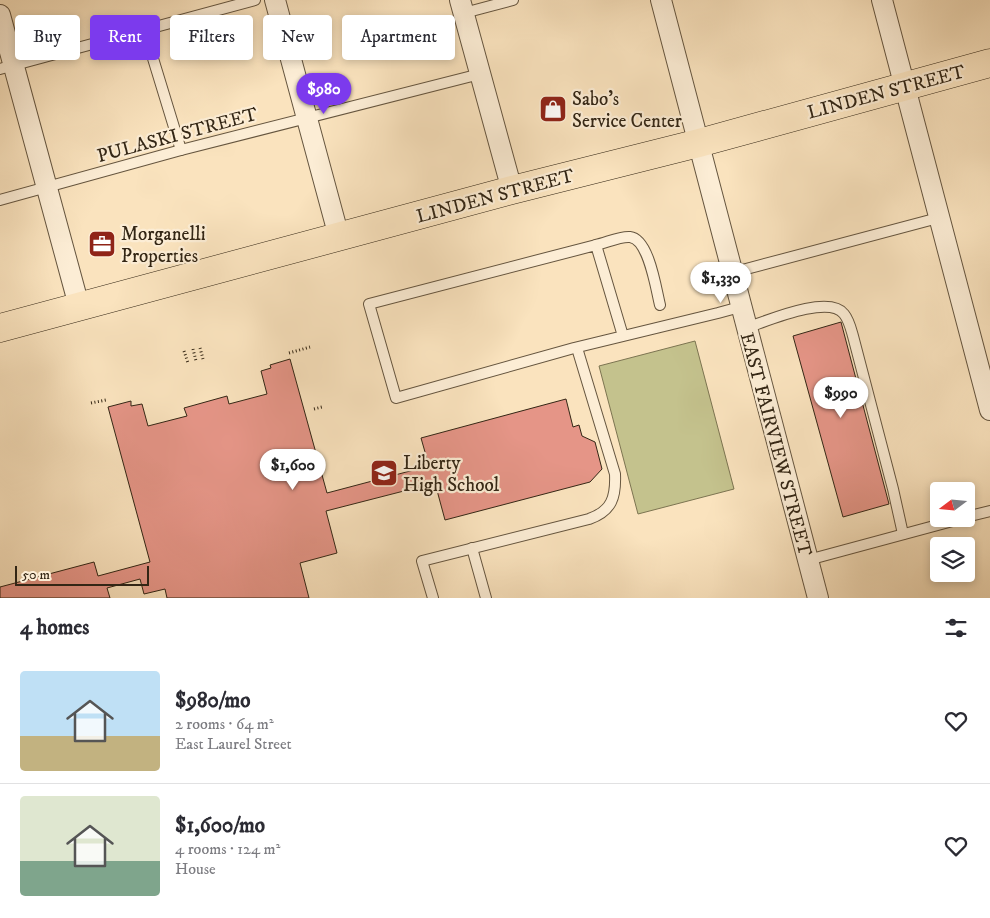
<!DOCTYPE html>
<html lang="en">
<head>
<meta charset="utf-8">
<style>
  body { margin:0; font-family:"IM FELL DW Pica",serif; background:#f2f2f3; color:#2b2b33; height:100vh; display:flex; flex-direction:column; font-size:19px; white-space:nowrap }
  * { box-sizing:border-box; margin:0 }
  p { font-size:16px; color:#7c7c81 }
  .icon { flex:none; width:28px; height:28px; fill:none; stroke:currentColor; stroke-width:2; stroke-linecap:round; stroke-linejoin:round }
  .map { position:relative; height:598px; overflow:hidden }
  .details { display:flex; flex-direction:column; background:#fff; flex:1 }
  .details>* { flex:none }
  .top-card { position:absolute; left:15px; top:15px; width:500px; height:45px; display:flex; gap:10px }
  .needle { width:32px; rotate:254deg }
  .buttons { position:absolute; left:930px; top:482px; display:grid; gap:10px }
  .buttons a { display:grid; place-items:center; width:45px; height:45px; border-radius:5px; background:#fff; box-shadow:0 2px 8px #0003; font-size:25px }
  .scale { position:absolute; left:15px; bottom:12px; width:134px; box-sizing:border-box; padding-left:5px; border:2px solid #332615; border-top:0; font-size:14px; line-height:18px; white-space:nowrap; color:#332615; -webkit-text-stroke:4px #fcedd5; paint-order:stroke }
  .price { position:absolute; translate:-50% -42px; padding:0 11px; border-radius:18px; background:#fff; color:#222; font-size:16px; line-height:32px; filter:drop-shadow(0 1px 2px #0008) }
  .price::after { content:''; position:absolute; left:50%; top:30px; width:15px; height:11px; margin-left:-8px; background:inherit; clip-path:polygon(0 0,100% 0,50% 100%) }
  .price.on { background:#7c3aed; color:#fff }
  ul { padding:0; list-style:none }
  li { display:flex; align-items:center; gap:15px; height:125px; padding:0 20px }
  li+li { border-top:1px solid #e1e1e2 }
  li span { display:grid; place-items:center; flex:none; width:140px; height:100px; border-radius:5px; color:#555 }
  li>.icon { margin-inline-start:auto }
  span .icon { width:60px; height:60px; fill:#fffc; stroke-width:1 }
  li b { font-size:21px }
  h2 { display:flex; justify-content:space-between; align-items:center; height:60px; padding:0 20px; font-size:21px }
  .chip { padding:0 18px; border-radius:5px; background:#fff; box-shadow:0 2px 8px #0003; font-size:18px; line-height:45px }
  .chip.on { background:#7c3aed; color:#fff }
  .map>svg:first-child { display:block }
</style>
</head>
<body>
<div class="map">
<svg width="990" height="598" viewBox="0 0 990 598">
  <rect width="100%" height="100%" fill="#fae3be"/>
  <filter id="stains"><feTurbulence type="fractalNoise" baseFrequency=".004" numOctaves="4"/><feColorMatrix values="0 0 0 0 .2 0 0 0 0 .09 0 0 0 0 .02 0 0 0 .5 -.17"/></filter>
  <radialGradient id="worn" r=".72"><stop offset=".6" stop-color="#630" stop-opacity="0"/><stop offset="1" stop-color="#630" stop-opacity=".3"/></radialGradient>
  <polygon fill="#c4c28d" stroke="#7c7451" points="695,341 734,489 638,514 599,366"/>
  <g fill="#e59587" stroke="#332615">
    <polygon points="841,322 889,504 843,517 793,336"/>
    <polygon points="290,359 327,493 429,466 421,438 566,399 573,427 579,425 582,436 595,442 602,469 590,482 445,520 435,483 326,511 337,553 300,563 309,598 167,598 165,589 144,594 140,579 107,588 110,598 0,598 0,587 94,562 98,576 150,562 108,407 131,401 131,406 142,404 148,426 187,416 184,408 227,396 229,404 267,394 261,371 271,368 270,365"/>
  </g>
  <g fill="none" stroke-linecap="round" stroke-linejoin="round">
    <g stroke="#65553f" stroke-width="12">
      <g id="service">
        <polyline points="464,13 513,0"/>
        <polyline points="144,29 181,150"/>
        <polyline points="0,69 255,0"/>
        <polyline points="0,200 181,150 480,74"/>
        <path d="M596,245C606,243 620,236 630,237C649,239 656,289 660,305"/>
        <polyline points="731,273 938,218"/>
        <path d="M746,328C767,321 829,294 844,314C849,320 851,329 853,336L893,489L903,534"/>
        <polyline points="623,336 596,245 369,304 396,398 574,348 718,313 740,307"/>
        <polyline points="966,517 990,511"/>
        <polyline points="472,548 486,598"/>
        <polyline points="808,560 960,519"/>
        <path d="M433,598L422,561L589,519C612,511 616,497 615,474L577,348"/>
      </g>
    </g>
    <g stroke="#65553f" stroke-width="22">
      <g id="minor">
        <polyline points="275,0 339,237"/>
        <polyline points="460,0 512,190"/>
        <polyline points="661,0 818,598"/>
        <polyline points="882,0 990,410"/>
        <polyline points="0,15 79,306"/>
      </g>
    </g>
    <g stroke="#332615" stroke-width="29">
      <polyline id="primary" points="0,328 512,190 699,143 990,63"/>
    </g>
    <g stroke="#332615" stroke-width="3" stroke-dasharray="1 2.5" stroke-linecap="butt">
      <polyline points="200,348 203,359"/>
      <polyline points="193,349 196,361"/>
      <polyline points="184,351 188,363"/>
      <polyline points="289,353 310,347"/>
      <polyline points="91,403 106,400"/>
      <polyline points="314,409 322,407"/>
    </g>
    <use href="#service" stroke="#fcedd5" stroke-width="10"/>
    <use href="#minor" stroke="#fcedd5" stroke-width="20"/>
    <use href="#primary" stroke="#fae3be" stroke-width="28"/>
  </g>
  <defs>
    <g id="shop-square" transform="scale(1.4375)"><rect x="-9" y="-9" width="18" height="18" rx="4" fill="#8f2418" stroke="#fcedd5"/><path d="M-5-2.5h2.3a2.7 3.5 0 0 1 5.4 0H5L5.5 6h-11ZM-1.5-2.5h3a1.5 2.3 0 0 0-3 0Z" fill="#fff"/></g>
    <g id="office-square" transform="scale(1.4375)"><rect x="-9" y="-9" width="18" height="18" rx="4" fill="#8f2418" stroke="#fcedd5"/><path d="M-6-3h4V-5.5h4V-3h4V5H-6ZM-1-4.5V-3h2v-1.5ZM-6 0V1H6V0Z" fill="#fff"/></g>
    <g id="school-square" transform="scale(1.4375)"><rect x="-9" y="-9" width="18" height="18" rx="4" fill="#8f2418" stroke="#fcedd5"/><path d="M0-5L7-2L0 1L-7-2ZM-4 1L0 2.5L4 1V4Q0 6-4 4Z" fill="#fff"/></g>
  </defs>
  <g fill-rule="evenodd">
    <use href="#shop-square" x="553" y="109"/>
    <use href="#office-square" x="102" y="244"/>
    <use href="#school-square" x="384" y="473"/>
  </g>
  <g text-anchor="middle" stroke-width="4.5" stroke-linejoin="round" paint-order="stroke">
    <g font-size="19" fill="#332615" stroke="#fcedd5">
      <text transform="translate(886 91) rotate(-15)" y="7">LINDEN STREET</text>
      <text transform="translate(177 134) rotate(-15)" y="7">PULASKI STREET</text>
      <text transform="translate(495 195) rotate(-15)" y="7">LINDEN STREET</text>
      <text transform="translate(777 444) rotate(75)" y="7">EAST FAIRVIEW STREET</text>
    </g>
    <g font-size="19" fill="#332615" stroke="#fcedd5" text-anchor="start">
      <text x="572" y="105">Sabo's<tspan x="572" dy="22">Service Center</tspan></text>
      <text x="121" y="240">Morganelli<tspan x="121" dy="22">Properties</tspan></text>
      <text x="403" y="469">Liberty<tspan x="403" dy="22">High School</tspan></text>
    </g>
  </g>
  <rect width="100%" height="100%" filter="url(#stains)"/>
  <rect width="100%" height="100%" fill="url(#worn)"/>
</svg>
<div class="buttons">
<a><svg class="needle" viewBox="-14 -14 28 28"><path d="M0-13l5 13h-10z" fill="#e53935"/><path d="M0 13l5-13h-10z" fill="#7c7c81"/></svg></a>
<a><svg class="icon" aria-label="layers" viewBox="0 0 24 24"><path d="M12 4l9 5-9 5-9-5zM3 14l9 5 9-5"/></svg></a>
</div>
<div class="scale">50 m</div>
<b class="price on" style="left:324px;top:115px">$980</b>
<b class="price" style="left:721px;top:304px">$1,330</b>
<b class="price" style="left:841px;top:419px">$990</b>
<b class="price" style="left:293px;top:491px">$1,600</b>
<div class="top-card">
<a class="chip">Buy</a>
<a class="chip on">Rent</a>
<a class="chip">Filters</a>
<a class="chip">New</a>
<a class="chip">Apartment</a>
</div>
</div>
<section class="details">
<h2>4 homes<svg class="icon" aria-label="filters" viewBox="0 0 24 24"><path d="M4 7h16M4 17h16"/><circle cx="9" cy="7" r="2"/><circle cx="15" cy="17" r="2"/></svg></h2>
<ul>
<li><span style="background:linear-gradient(#bfe0f5 65%,#c2b280 0)"><svg class="icon" aria-label="home" viewBox="0 0 24 24"><path d="M3 11l9-7 9 7M6 9v11h12V9"/></svg></span><div><b>$980/mo</b><p>2 rooms · 64 m²</p><p>East Laurel Street</p></div><svg class="icon" aria-label="heart" viewBox="0 0 24 24"><path d="M12 20l-8-8c-3-5 5-10 8-4 3-6 11-1 8 4z"/></svg></li>
<li><span style="background:linear-gradient(#dfe7d0 65%,#7fa58c 0)"><svg class="icon" aria-label="home" viewBox="0 0 24 24"><path d="M3 11l9-7 9 7M6 9v11h12V9"/></svg></span><div><b>$1,600/mo</b><p>4 rooms · 124 m²</p><p>House</p></div><svg class="icon" aria-label="heart" viewBox="0 0 24 24"><path d="M12 20l-8-8c-3-5 5-10 8-4 3-6 11-1 8 4z"/></svg></li>
</ul>
</section>
</body>
</html>
